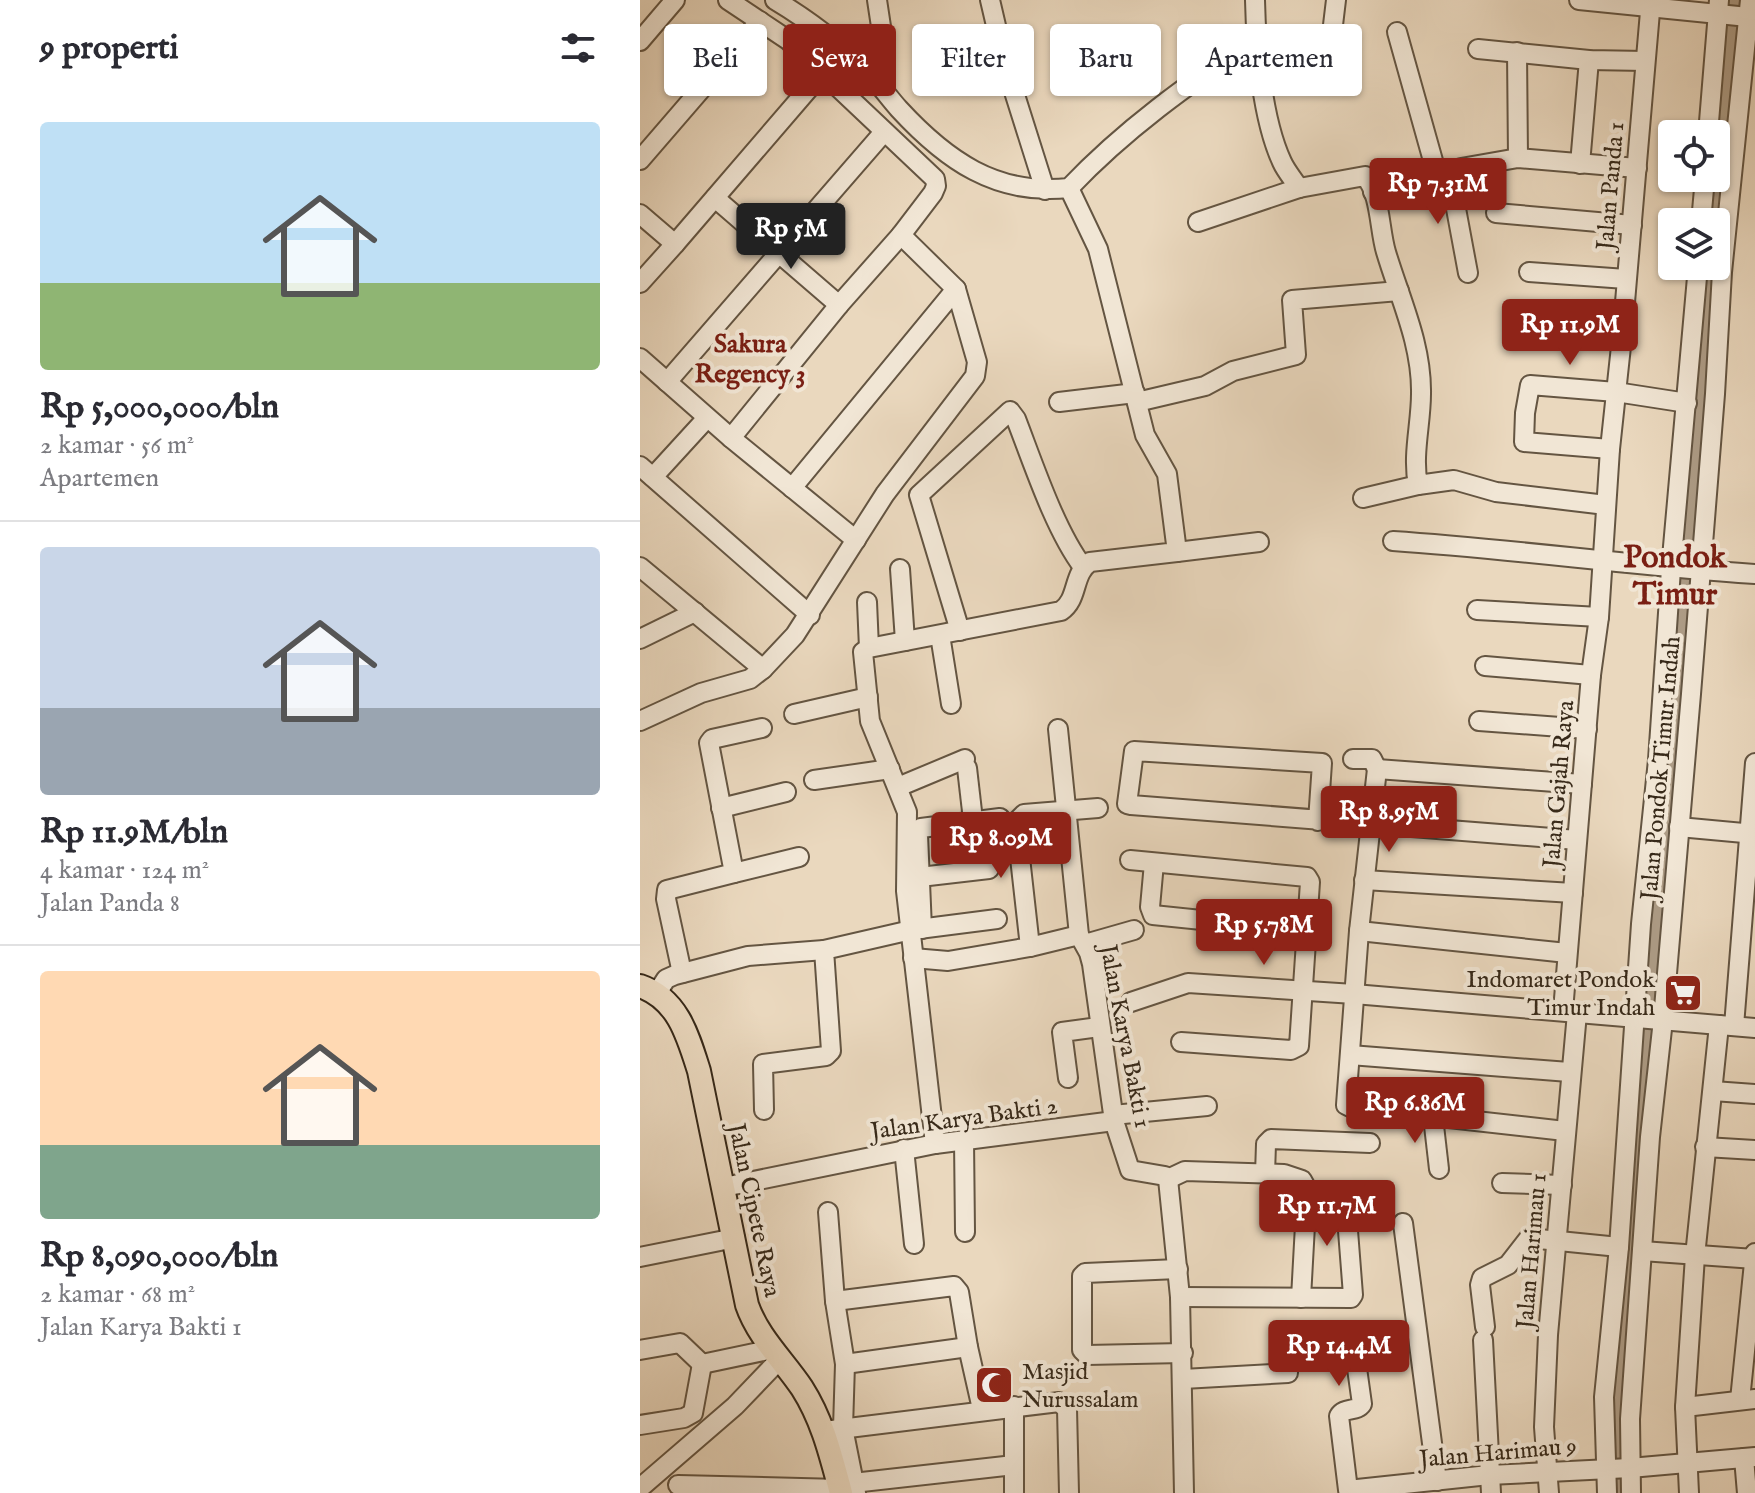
<!DOCTYPE html>
<html lang="id">
<head>
<meta charset="utf-8">
<style>
  body { margin:0; font-family:"IM FELL English",serif; background:#f2f2f3; color:#2b2b33; height:100vh; display:flex; flex-direction:column; font-size:30px; white-space:nowrap }
  * { box-sizing:border-box; margin:0 }
  p { font-size:26px; color:#7c7c81 }
  .icon { flex:none; width:44px; height:44px; fill:none; stroke:currentColor; stroke-width:2; stroke-linecap:round; stroke-linejoin:round }
  .map { position:relative; flex:1; overflow:hidden }
  .side { display:flex; flex-direction:column; background:#fff; width:640px }
  .side>* { flex:none }
  .banner { position:absolute; left:24px; top:24px; width:760px; height:72px; display:flex; gap:16px }
  .controls { position:absolute; left:1018px; top:120px; display:grid; gap:16px }
  .controls a { display:grid; place-items:center; width:72px; height:72px; border-radius:8px; background:#fff; box-shadow:0 2px 6px #0004; font-size:40px }
  .price { position:absolute; translate:-50% -68px; padding:0 18px; border-radius:8px; background:#8f2418; color:#fff; font-size:26px; line-height:52px; filter:drop-shadow(0 2px 4px #0008) }
  .price::after { content:''; position:absolute; left:50%; top:48px; width:24px; height:18px; margin-left:-12px; background:inherit; clip-path:polygon(0 0,100% 0,50% 100%) }
  .price.on { background:#222; color:#fff }
  ul { padding:0; list-style:none }
  li { display:grid; align-content:center; gap:16px; height:424px; padding:0 40px }
  li+li { border-top:2px solid #e1e1e2 }
  li span { display:grid; place-items:center; height:248px; border-radius:8px; color:#555 }
  li>.icon { margin-inline-start:auto }
  span .icon { width:144px; height:144px; fill:#fffc; stroke-width:1 }
  li b { font-size:34px }
  h2 { display:flex; justify-content:space-between; align-items:center; height:96px; padding:0 40px; font-size:34px }
  .pill { padding:0 28px; border-radius:8px; background:#fff; box-shadow:0 2px 6px #0004; font-size:28px; line-height:72px }
  .pill.on { background:#8f2418; color:#fff }
  main { display:flex; flex:1; min-height:0 }
  .map>svg:first-child { display:block }
</style>
</head>
<body>
<main>
<section class="side">
<h2>9 properti<svg class="icon" aria-label="filters" viewBox="0 0 24 24"><path d="M4 7h16M4 17h16"/><circle cx="9" cy="7" r="2"/><circle cx="15" cy="17" r="2"/></svg></h2>
<ul>
<li><span style="background:linear-gradient(#bfe0f5 65%,#8fb573 0)"><svg class="icon" aria-label="home" viewBox="0 0 24 24"><path d="M3 11l9-7 9 7M6 9v11h12V9"/></svg></span><div><b>Rp 5,000,000/bln</b><p>2 kamar · 56 m²</p><p>Apartemen</p></div></li>
<li><span style="background:linear-gradient(#c9d6e8 65%,#9aa5b1 0)"><svg class="icon" aria-label="home" viewBox="0 0 24 24"><path d="M3 11l9-7 9 7M6 9v11h12V9"/></svg></span><div><b>Rp 11.9M/bln</b><p>4 kamar · 124 m²</p><p>Jalan Panda 8</p></div></li>
<li><span style="background:linear-gradient(#ffd9b3 70%,#7fa58c 0)"><svg class="icon" aria-label="home" viewBox="0 0 24 24"><path d="M3 11l9-7 9 7M6 9v11h12V9"/></svg></span><div><b>Rp 8,090,000/bln</b><p>2 kamar · 68 m²</p><p>Jalan Karya Bakti 1</p></div></li>
</ul>
</section>
<div class="map">
<svg width="1115" height="1493" viewBox="0 0 1115 1493">
  <rect width="100%" height="100%" fill="#ead8be"/>
  <filter id="stains"><feTurbulence type="fractalNoise" baseFrequency=".0025" numOctaves="4"/><feColorMatrix values="0 0 0 0 .2 0 0 0 0 .09 0 0 0 0 .02 0 0 0 .5 -.17"/></filter>
  <radialGradient id="worn" r=".72"><stop offset=".6" stop-color="#630" stop-opacity="0"/><stop offset="1" stop-color="#630" stop-opacity=".3"/></radialGradient>
  <g fill="none" stroke-linecap="round" stroke-linejoin="round">
    <g stroke="#ad9c86" stroke-width="14">
      <polyline points="1076,223 1096,0"/>
      <polyline points="982,1493 977,1417 978,1388 1072,266"/>
    </g>
    <g stroke="#645542" stroke-width="22">
      <g id="minor">
        <path d="M135,0C170,21 203,46 231,76C241,86 249,98 259,109C306,160 356,196 429,188C484,130 549,83 616,39"/>
        <polyline points="350,0 364,60 405,190"/>
        <path d="M615,0C616,47 622,119 642,162C646,171 653,179 659,188"/>
        <polyline points="939,0 1108,17"/>
        <polyline points="693,25 696,0"/>
        <polyline points="757,32 797,175"/>
        <polyline points="0,41 35,0"/>
        <polyline points="838,49 949,60 1005,61"/>
        <polyline points="877,52 878,158"/>
        <polyline points="214,58 245,53 237,0"/>
        <polyline points="1068,134 1079,0"/>
        <polyline points="0,160 120,21"/>
        <polyline points="940,164 949,60"/>
        <polyline points="809,171 828,273"/>
        <polyline points="733,192 821,168 878,158 997,168"/>
        <polyline points="75,198 199,305"/>
        <polyline points="856,213 992,225"/>
        <polyline points="0,214 35,244 183,72"/>
        <path d="M558,222L659,188L725,176C741,195 739,229 746,252C760,299 782,344 781,394C781,424 772,455 778,485L814,480L856,492L966,505"/>
        <polyline points="1061,222 1065,178"/>
        <polyline points="889,272 986,279"/>
        <polyline points="0,283 35,244"/>
        <polyline points="893,330 982,337"/>
        <polyline points="0,358 91,438 216,540"/>
        <polyline points="27,382 244,132"/>
        <polyline points="419,402 495,393"/>
        <polyline points="497,402 565,386 593,371 656,355 652,300 759,291"/>
        <polyline points="91,438 199,305 261,235"/>
        <polyline points="970,449 884,442 885,413 890,385 976,392 1047,403"/>
        <polyline points="0,466 170,615"/>
        <polyline points="13,477 67,418"/>
        <polyline points="152,488 316,289"/>
        <polyline points="723,498 778,485"/>
        <path d="M753,541C874,549 994,566 1115,574"/>
        <polyline points="537,552 619,542"/>
        <polyline points="0,567 123,669"/>
        <polyline points="260,569 265,641"/>
        <polyline points="227,602 229,648"/>
        <polyline points="837,610 959,617"/>
        <path d="M320,631L279,495L370,411L376,419C393,463 415,530 443,567"/>
        <polyline points="300,635 311,704"/>
        <polyline points="0,639 55,612"/>
        <polyline points="845,666 951,675"/>
        <polyline points="154,714 228,697"/>
        <polyline points="0,721 61,693 110,679 123,669 155,635 245,494 335,376 337,362 316,289 261,235 293,193 296,186 295,179 148,40 88,0"/>
        <polyline points="839,721 947,729"/>
        <polyline points="418,729 439,935 449,953 452,964 474,1121 490,1170 525,1176 528,1179"/>
        <polyline points="713,759 732,759 737,769"/>
        <polyline points="327,768 333,820"/>
        <polyline points="737,769 719,931 706,1105 710,1107 925,1131"/>
        <polyline points="737,769 942,784"/>
        <polyline points="174,780 250,769"/>
        <polyline points="258,787 325,759"/>
        <polyline points="81,808 146,792"/>
        <polyline points="678,821 682,763 494,751 487,804 491,805 937,840"/>
        <polyline points="1039,827 1115,834"/>
        <polyline points="490,860 667,877 670,882 659,1046 651,1050 541,1042"/>
        <polyline points="514,863 510,907 513,915 668,931"/>
        <polyline points="94,873 159,857"/>
        <polyline points="280,877 349,869"/>
        <polyline points="724,880 933,893"/>
        <polyline points="282,929 278,835 281,828 360,818"/>
        <polyline points="719,931 927,953"/>
        <polyline points="445,944 494,930"/>
        <polyline points="390,947 439,935"/>
        <polyline points="273,958 308,961 390,947 376,822 384,814 458,808"/>
        <polyline points="42,973 26,899 27,890 94,873 69,743 72,739 122,728"/>
        <polyline points="17,993 26,979 35,975 108,956 184,950"/>
        <polyline points="491,1002 548,983 714,994 1115,1028"/>
        <polyline points="923,1011 951,675 959,617 970,449 982,337 1011,0"/>
        <polyline points="1094,1026 1115,763"/>
        <polyline points="710,1055 929,1072"/>
        <polyline points="428,1078 422,1032 459,1027"/>
        <polyline points="1073,1091 1115,1094"/>
        <polyline points="124,1110 123,1064 186,1056 191,1051 184,950 271,930 357,919"/>
        <polyline points="473,1115 567,1106"/>
        <polyline points="793,1117 799,1169"/>
        <polyline points="324,1140 325,1232"/>
        <path d="M295,1144L266,891L267,812L230,721L223,652L229,648L421,611C439,599 432,574 450,562L537,552L527,474L505,435L458,249L429,188"/>
        <polyline points="1065,1147 1115,1150"/>
        <polyline points="264,1149 274,1244"/>
        <polyline points="625,1174 626,1144 631,1139 730,1143"/>
        <polyline points="528,1179 540,1297 544,1493"/>
        <polyline points="528,1179 545,1171 644,1174 662,1180 667,1189 661,1298"/>
        <polyline points="862,1183 922,1185"/>
        <polyline points="84,1187 295,1144 474,1121"/>
        <polyline points="188,1212 195,1301 205,1364 203,1428 216,1493"/>
        <polyline points="763,1223 797,1481"/>
        <polyline points="1002,1251 1115,1259"/>
        <polyline points="0,1257 95,1238"/>
        <polyline points="538,1269 445,1273 442,1276 442,1350 447,1355 543,1353"/>
        <polyline points="540,1297 711,1298 713,1295 706,1205"/>
        <polyline points="195,1301 314,1286 319,1292 328,1347 342,1409"/>
        <polyline points="845,1327 840,1285 842,1278 868,1265 889,1238 979,1247"/>
        <polyline points="843,1340 851,1493"/>
        <polyline points="0,1350 40,1343 62,1364 133,1349"/>
        <path d="M715,1354L722,1404C717,1412 704,1407 699,1416L708,1490L849,1475L990,1468L1115,1457"/>
        <polyline points="205,1364 328,1347"/>
        <polyline points="543,1379 648,1373"/>
        <polyline points="1100,1400 1115,1253"/>
        <polyline points="374,1406 374,1493"/>
        <polyline points="1045,1407 1115,1399"/>
        <polyline points="0,1425 44,1418 53,1413 62,1364"/>
        <polyline points="184,1431 419,1402 427,1409 429,1493"/>
        <polyline points="1104,1458 1107,1493"/>
        <polyline points="213,1483 374,1465"/>
        <polyline points="38,1485 200,1489"/>
        <polyline points="0,1488 95,1406 141,1358"/>
        <polyline points="909,1493 904,1427 908,1335 937,1013"/>
        <polyline points="967,1493 964,1397 979,1247 1001,924 1018,760 1031,569 1058,266"/>
        <polyline points="991,1493 990,1419 1010,1137 1023,1020 1051,694 1075,394 1082,272 1110,0"/>
        <polyline points="1049,1493 1045,1407 1055,1256 1079,1025"/>
      </g>
    </g>
    <g stroke="#372919" stroke-width="26">
      <path id="major" d="M0,986C38,999 48,1036 59,1071L107,1305C118,1337 144,1361 162,1388C183,1421 191,1456 201,1493"/>
    </g>
    <use href="#minor" stroke="#f1e6d5" stroke-width="18"/>
    <use href="#major" stroke="#ead8be" stroke-width="22"/>
  </g>
  <defs>
    <g id="supermarket-square" transform="scale(2)"><rect x="-9" y="-9" width="18" height="18" rx="4" fill="#8f2418" stroke="#f1e6d5"/><path d="M-6-5.5h2.5l.6 2H6L4.5 2H-2.5L-4.4-4H-6ZM-1.5 3.2a1.3 1.3 0 1 0 .1 0ZM3 3.2a1.3 1.3 0 1 0 .1 0Z" fill="#fff"/></g>
    <g id="mosque-square" transform="scale(2)"><rect x="-9" y="-9" width="18" height="18" rx="4" fill="#8f2418" stroke="#f1e6d5"/><path d="M3.5-4.9A6 6 0 1 0 3.5 4.9A5 5 0 1 1 3.5-4.9Z" fill="#fff"/></g>
  </defs>
  <g fill-rule="evenodd">
    <use href="#supermarket-square" x="1043" y="993"/>
    <use href="#mosque-square" x="354" y="1385"/>
  </g>
  <g text-anchor="middle" stroke-width="8" stroke-linejoin="round" paint-order="stroke">
    <g font-size="24" fill="#372919" stroke="#f1e6d5">
      <text transform="translate(970 186) rotate(-85)" y="8">Jalan Panda 1</text>
      <text transform="translate(1020 768) rotate(-85)" y="8">Jalan Pondok Timur Indah</text>
      <text transform="translate(918 784) rotate(-85)" y="8">Jalan Gajah Raya</text>
      <text transform="translate(486 1036) rotate(79)" y="8">Jalan Karya Bakti 1</text>
      <text transform="translate(324 1118) rotate(-8)" y="8">Jalan Karya Bakti 2</text>
      <text transform="translate(115 1210) rotate(78)" y="8">Jalan Cipete Raya</text>
      <text transform="translate(891 1251) rotate(-85)" y="8">Jalan Harimau 1</text>
      <text transform="translate(858 1452) rotate(-5)" y="8">Jalan Harimau 9</text>
    </g>
    <g font-size="24" fill="#372919" stroke="#f1e6d5" text-anchor="end">
      <text x="1015" y="987">Indomaret Pondok<tspan x="1015" dy="28">Timur Indah</tspan></text>
      <text x="382" y="1379" text-anchor="start">Masjid<tspan x="382" dy="28">Nurussalam</tspan></text>
    </g>
    <g font-size="26" font-weight="bold" fill="#7a1f14" stroke="#f1e6d5">
      <text x="110" y="352">Sakura<tspan x="110" dy="30">Regency 3</tspan></text>
    </g>
    <g font-size="32" font-weight="bold" fill="#7a1f14" stroke="#f1e6d5">
      <text x="1035" y="567">Pondok<tspan x="1035" dy="37">Timur</tspan></text>
    </g>
  </g>
  <rect width="100%" height="100%" filter="url(#stains)"/>
  <rect width="100%" height="100%" fill="url(#worn)"/>
</svg>
<div class="controls">
<a><svg class="icon" aria-label="locate" viewBox="0 0 24 24"><circle cx="12" cy="12" r="6"/><path d="M12 2v4M12 18v4M2 12h4M18 12h4"/></svg></a>
<a><svg class="icon" aria-label="layers" viewBox="0 0 24 24"><path d="M12 4l9 5-9 5-9-5zM3 14l9 5 9-5"/></svg></a>
</div>
<b class="price" style="left:798px;top:226px">Rp 7.31M</b>
<b class="price on" style="left:151px;top:271px">Rp 5M</b>
<b class="price" style="left:930px;top:367px">Rp 11.9M</b>
<b class="price" style="left:749px;top:854px">Rp 8.95M</b>
<b class="price" style="left:361px;top:880px">Rp 8.09M</b>
<b class="price" style="left:624px;top:967px">Rp 5.78M</b>
<b class="price" style="left:775px;top:1145px">Rp 6.86M</b>
<b class="price" style="left:687px;top:1248px">Rp 11.7M</b>
<b class="price" style="left:699px;top:1388px">Rp 14.4M</b>
<div class="banner">
<a class="pill">Beli</a>
<a class="pill on">Sewa</a>
<a class="pill">Filter</a>
<a class="pill">Baru</a>
<a class="pill">Apartemen</a>
</div>
</div>
</main>
</body>
</html>
